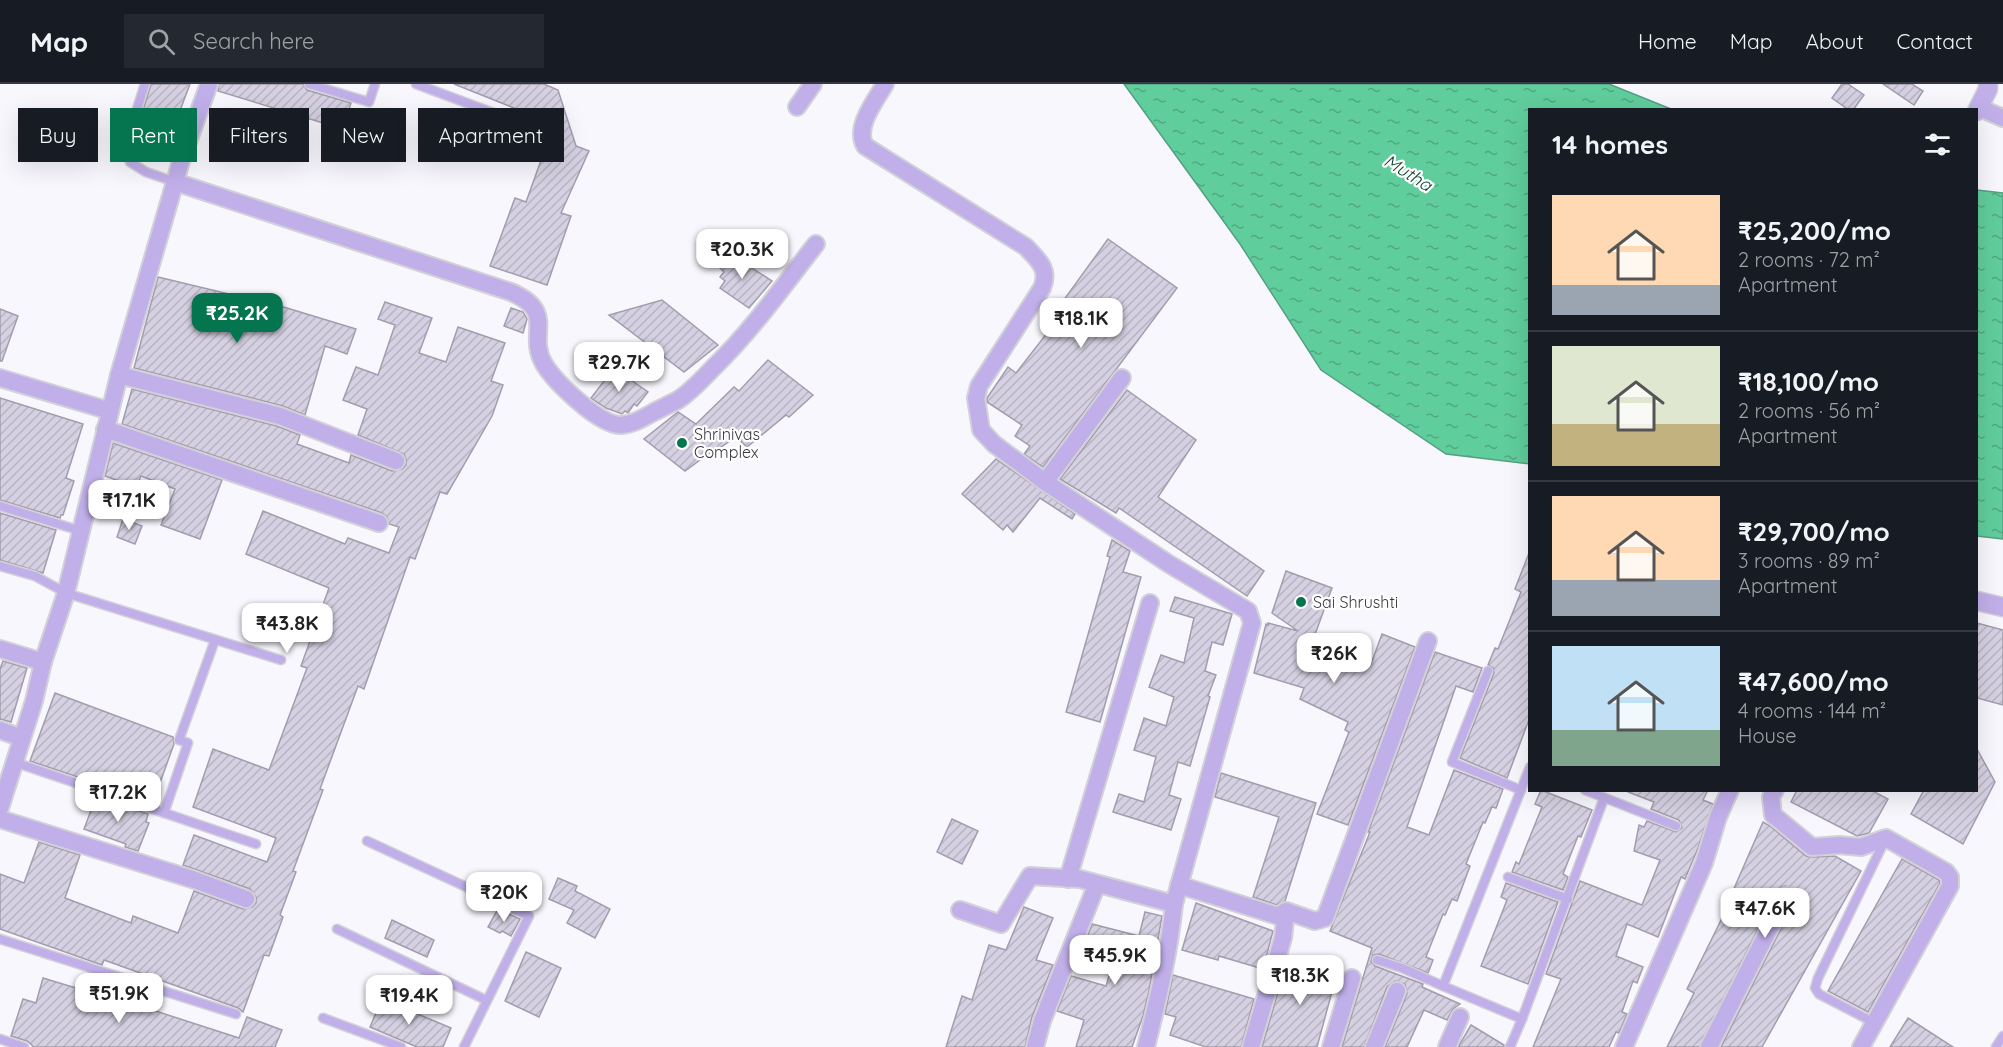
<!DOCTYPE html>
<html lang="en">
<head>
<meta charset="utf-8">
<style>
  body { margin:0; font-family:Quicksand,sans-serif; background:#242831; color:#f1f3f6; height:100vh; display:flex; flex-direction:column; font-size:22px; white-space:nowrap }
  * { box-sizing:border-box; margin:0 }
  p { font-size:20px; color:#9ea1a6 }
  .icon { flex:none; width:33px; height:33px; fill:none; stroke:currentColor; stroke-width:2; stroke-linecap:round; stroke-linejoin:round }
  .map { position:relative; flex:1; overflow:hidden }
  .drawer { position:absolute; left:1528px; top:24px; width:450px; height:684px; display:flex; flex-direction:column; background:#171b24; border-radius:0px; box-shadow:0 6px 24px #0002 }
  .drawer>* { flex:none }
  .top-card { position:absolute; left:18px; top:24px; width:570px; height:54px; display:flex; gap:12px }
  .price { position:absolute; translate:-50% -51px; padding:0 14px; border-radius:12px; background:#fff; color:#222; font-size:20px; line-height:39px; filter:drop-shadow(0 2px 3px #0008) }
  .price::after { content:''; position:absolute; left:50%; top:36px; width:18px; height:14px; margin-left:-9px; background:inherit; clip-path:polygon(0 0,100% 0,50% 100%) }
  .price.on { background:#05754f; color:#fff }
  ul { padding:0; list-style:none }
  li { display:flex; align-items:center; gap:18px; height:150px; padding:0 24px }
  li+li { border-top:2px solid #363941 }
  li span { display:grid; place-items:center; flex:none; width:168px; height:120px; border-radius:0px; color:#555 }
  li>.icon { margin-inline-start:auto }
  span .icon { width:72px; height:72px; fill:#fffc; stroke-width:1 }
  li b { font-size:26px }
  h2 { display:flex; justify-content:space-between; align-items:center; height:72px; padding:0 24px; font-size:26px }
  .pill { padding:0 21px; border-radius:0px; background:#171b24; box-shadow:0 6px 24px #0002; font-size:21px; line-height:54px }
  .pill.on { background:#05754f; color:#fff }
  header { display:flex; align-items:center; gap:36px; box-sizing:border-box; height:84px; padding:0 30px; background:#171b24; border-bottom:2px solid #363941 }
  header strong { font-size:28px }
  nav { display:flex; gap:33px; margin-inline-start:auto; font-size:21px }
  .search { width:420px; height:54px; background:#242831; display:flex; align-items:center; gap:15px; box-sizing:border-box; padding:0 21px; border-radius:0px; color:#9ea1a6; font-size:22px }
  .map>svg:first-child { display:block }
</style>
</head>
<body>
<header>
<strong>Map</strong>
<div class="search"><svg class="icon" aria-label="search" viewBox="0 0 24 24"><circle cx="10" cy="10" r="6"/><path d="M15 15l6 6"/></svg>Search here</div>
<nav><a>Home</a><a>Map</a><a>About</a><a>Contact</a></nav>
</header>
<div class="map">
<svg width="2003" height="963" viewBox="0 0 2003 963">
  <defs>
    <pattern id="water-ripples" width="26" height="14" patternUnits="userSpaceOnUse" patternTransform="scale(1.5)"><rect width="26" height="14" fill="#60cd9c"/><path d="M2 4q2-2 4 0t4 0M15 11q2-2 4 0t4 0" fill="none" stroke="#50a781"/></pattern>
    <pattern id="building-hatch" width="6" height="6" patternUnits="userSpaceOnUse" patternTransform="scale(1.5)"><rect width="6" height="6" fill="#d5d1e2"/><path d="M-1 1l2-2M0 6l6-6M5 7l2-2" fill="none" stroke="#b8b4c3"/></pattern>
  </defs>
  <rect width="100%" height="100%" fill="#f9f7fe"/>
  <g fill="url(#water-ripples)" stroke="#55a080" stroke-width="1.5">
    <polygon points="1124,0 1609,0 1671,25 1530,26 1530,380 1446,370 1321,286 1240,160"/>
    <polygon points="1977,106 2003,109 2003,455 1977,452"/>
  </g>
  <g fill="url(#building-hatch)" stroke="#a29dad" stroke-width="1.5">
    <polygon points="151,0 190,0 161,77 133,66 132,63"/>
    <polygon points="219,0 303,0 307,6 351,19 343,45 218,7"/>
    <polygon points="454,0 544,0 558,6 576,62 589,67 561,129 571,132 547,201 490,182 515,114 526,118 554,40"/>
    <polygon points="1842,0 1848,0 1864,11 1853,26 1849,26 1832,14"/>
    <polygon points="1883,0 1912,0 1923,7 1914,21"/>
    <polygon points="1108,155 1177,204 1043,383 1024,370 1030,362 1015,352 1022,341 987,318 987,314 1008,283 1016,289 1069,221 1063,217"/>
    <polygon points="726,167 772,197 749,224 720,204 725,197 720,193 724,188 717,181"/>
    <polygon points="158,193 287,224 356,245 347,270 325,262 305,331 283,322 134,284"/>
    <polygon points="662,216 718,261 684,288 609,231"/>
    <polygon points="385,218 432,234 419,269 446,278 458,243 505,259 491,297 503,301 492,332 447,410 440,408 415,475 410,473 364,605 358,602 320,705 323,706 293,787 296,788 280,831 283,833 269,872 264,871 243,928 238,924 104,876 102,881 0,845 0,790 24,799 39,758 80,771 65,814 131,839 133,832 178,849 194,807 243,825 252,823 256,819 256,813 250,805 183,781 194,751 267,778 276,754 193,723 213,665 269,686 307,584 301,582 329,504 246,470 263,427 345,460 348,454 389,469 399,443 389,440 387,433 382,429 122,340 132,305 277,342 300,351 297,360 349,379 351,371 392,387 402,385 406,381 406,376 404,370 358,351 367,325 343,316 356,283 378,291 395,241 378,235"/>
    <polygon points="511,224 523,228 527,235 523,249 504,242"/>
    <polygon points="0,225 18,232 2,277 0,277"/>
    <polygon points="768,276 813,311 789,333 786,331 747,363 736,353 712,369 711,368 685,387 644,355 678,328 696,340 734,303 739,307"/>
    <polygon points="614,284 648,308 637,322 634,320 628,329 625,327 622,330 606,324 591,314"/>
    <polygon points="1127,306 1196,356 1158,413 1264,487 1247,512 1119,424 1116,429 1060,395"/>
    <polygon points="0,314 83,340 66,394 74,397 63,431 61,431 60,434 0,416"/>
    <polygon points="113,359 222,396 200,455 161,441 175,405 141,392 136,403 105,392"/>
    <polygon points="996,375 1075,430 1072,435 1040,414 1013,448 1007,441 1003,446 962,410"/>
    <polygon points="0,429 56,446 43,489 0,476"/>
    <polygon points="123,435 142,442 135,460 117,453"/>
    <polygon points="1112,456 1130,467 1123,488 1141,493 1100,638 1066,628 1110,473 1107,472"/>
    <polygon points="1529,469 1530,633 1507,694 1460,674 1494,589 1493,584 1488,581 1495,564 1498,565 1521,508 1515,505"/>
    <polygon points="1286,487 1332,504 1313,556 1371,580 1382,550 1415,563 1348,741 1317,730 1349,648 1345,646 1348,638 1300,615 1304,604 1254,589 1266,540 1268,541 1268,539 1298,547 1272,529"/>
    <polygon points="1175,513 1232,530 1223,561 1212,558 1205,587 1216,591 1208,612 1210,613 1190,682 1178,678 1169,711 1181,715 1171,746 1113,728 1119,710 1144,718 1156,673 1134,666 1144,634 1166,642 1174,613 1149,603 1161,571 1184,579 1194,534 1170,527"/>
    <polygon points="1977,539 2003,546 2003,621 1977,614"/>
    <polygon points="1435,568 1482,584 1473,608 1456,602 1407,743 1429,751 1454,686 1503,705 1496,724 1492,723 1485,739 1483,738 1466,780 1470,782 1457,817 1452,815 1445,831 1443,830 1426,873 1433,876 1428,889 1379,870 1373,871 1371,877 1375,882 1423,900 1422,903 1460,920 1453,925 1447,936 1424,926 1407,963 1385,963 1407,910 1405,900 1395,897 1387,903 1364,963 1342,963 1372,864 1330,847 1370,748 1368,748"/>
    <polygon points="3,577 27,584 11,638 0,635 0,585"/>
    <polygon points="55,609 173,653 174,660 153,718 30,677"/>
    <polygon points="1977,665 1995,698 1963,760 1911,730 1924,706 1977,706"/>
    <polygon points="1221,689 1316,719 1285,817 1277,821 1253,813 1279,733 1215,713"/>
    <polygon points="1541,706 1592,726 1581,753 1578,752 1563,790 1568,793 1563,806 1512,788 1516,778 1519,780 1542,723 1535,720"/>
    <polygon points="1628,706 1708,706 1703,716 1713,720 1698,764 1685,795 1681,793 1658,853 1627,840 1616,872 1643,883 1637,899 1633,897 1622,928 1627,930 1619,949 1616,948 1609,963 1533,963 1561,895 1546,890 1580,797 1642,821 1660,776 1634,767 1639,741 1644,743 1647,737 1676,748 1682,744 1679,736 1651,725 1654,718 1628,708"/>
    <polygon points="1797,706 1871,706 1888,715 1869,749 1857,752 1791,718"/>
    <polygon points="96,713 148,730 146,738 149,739 138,767 125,763 126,760 84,745"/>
    <polygon points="952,735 978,747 962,780 937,768"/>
    <polygon points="1763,738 1770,742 1806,772 1813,773 1835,772 1861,787 1762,963 1721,963 1795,817 1795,807 1786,802 1781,803 1777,807 1699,963 1667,963 1694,909 1687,905 1731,816 1729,816"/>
    <polygon points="1902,775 1939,796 1940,799 1868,928 1828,907"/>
    <polygon points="558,794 577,802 575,807 610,825 595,854 567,839 574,826 549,815"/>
    <polygon points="1506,799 1558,818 1528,900 1481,882 1507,816 1501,813"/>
    <polygon points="1196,819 1273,847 1263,885 1219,872 1218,876 1182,866"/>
    <polygon points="1024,823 1053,834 1036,876 1053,881 1032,933 1025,963 946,963 962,912 972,916 989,861 1006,866"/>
    <polygon points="498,825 520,835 511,852 502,847 500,849 488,843"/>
    <polygon points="1145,828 1162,832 1149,907 1143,932 1132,963 1076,963 1084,936 1057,927 1071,892 1106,902 1114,875 1082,867 1092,840 1139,852"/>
    <polygon points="392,836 434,856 427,873 385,854"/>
    <polygon points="526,868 561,884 539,933 505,917"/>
    <polygon points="1288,874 1337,889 1317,963 1262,963"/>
    <polygon points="1173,891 1254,915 1241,963 1206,963 1170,951 1176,933 1165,930"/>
    <polygon points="43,894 99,911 100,909 239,954 247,933 282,946 275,963 34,963 27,957 11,952 23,915 36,919"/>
    <polygon points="382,915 451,944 443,963 417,963 370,943"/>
    <polygon points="1908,934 1953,963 1890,963"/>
    <polygon points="1471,941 1504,961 1504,963 1458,963"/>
  </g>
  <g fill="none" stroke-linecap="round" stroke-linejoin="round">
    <g stroke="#d3d1d8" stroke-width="11">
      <g id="service">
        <polyline points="145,0 125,63 130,78 146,88 175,98"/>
        <polyline points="309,0 369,18 375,0"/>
        <polyline points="416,0 518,38"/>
        <polyline points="0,422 81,447"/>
        <polyline points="0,482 35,492 66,509 281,576"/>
        <polyline points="1488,587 1452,678 1521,706"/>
        <polyline points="14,678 256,760"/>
        <polyline points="1585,706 1676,742"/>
        <polyline points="164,729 188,659 179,656 215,556"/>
        <polyline points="367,757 529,832 464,963"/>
        <polyline points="1508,793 1568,815"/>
        <polyline points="337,845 486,916"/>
        <polyline points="0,855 236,930"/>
        <polyline points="1377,876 1402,884 1443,902"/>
        <polyline points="323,934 401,963"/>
        <polyline points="1522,935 1443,902 1530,683"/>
        <polyline points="1875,939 1819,910 1815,904 1818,894 1885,756"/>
        <polyline points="0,955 24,963"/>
        <polyline points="1510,963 1522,935 1604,714"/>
        <polyline points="1996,963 2003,952"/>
      </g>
    </g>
    <g stroke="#d3d1d8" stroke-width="20">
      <g id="minor">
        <path d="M885,0C876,16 854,43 865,62L1026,163C1038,176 1050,185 1042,204L979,302L976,314L981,346L994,360L1045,398L1169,480L1248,527L1252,539L1174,820"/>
        <polyline points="797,23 813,0"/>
        <polyline points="1980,24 2003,34"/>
        <path d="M175,98L511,208C558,229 526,249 544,280C555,298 598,340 620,341C632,341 643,334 654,328C662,324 670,320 678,316C692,307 703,294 715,282C753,245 783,202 816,160"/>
        <polyline points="119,291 280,332 396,377"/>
        <polyline points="0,294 110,327"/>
        <polyline points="105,345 379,439"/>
        <polyline points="1045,398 1122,294"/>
        <polyline points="0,565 43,578"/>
        <polyline points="0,646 22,654"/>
        <polyline points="1775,706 1771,713 1773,731 1812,763 1839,761 1861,763 1886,754 1946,788 1950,793 1950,802 1861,963"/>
        <polyline points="0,724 34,617 43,578 66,509 119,291 181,77 209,0"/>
        <polyline points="0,735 195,796 246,815"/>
        <polyline points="1068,795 1150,519"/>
        <polyline points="1179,801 1278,832 1286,827 1315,837 1325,834 1428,557"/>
        <path d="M960,826L1001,840L1030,792L1080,795L1174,820C1169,869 1158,915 1146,963"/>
        <polyline points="1035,963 1042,937 1097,800"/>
        <polyline points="1251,963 1283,854 1286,827"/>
        <polyline points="1331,963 1352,894"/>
        <polyline points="1374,963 1397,907"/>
        <polyline points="1447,963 1460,933"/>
        <polyline points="1624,963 1704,779 1718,733 1730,706"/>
        <polyline points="1709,963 1786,812"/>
      </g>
    </g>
    <g stroke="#d3d1d8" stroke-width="21">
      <g id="tertiary">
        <polyline points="1977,27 1988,5 1988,0"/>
        <polyline points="1977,517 2003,523"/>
      </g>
    </g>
    <use href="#service" stroke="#c0afe9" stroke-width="8"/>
    <use href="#minor" stroke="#c0afe9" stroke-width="16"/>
    <use href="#tertiary" stroke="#c0afe9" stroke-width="18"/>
  </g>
  <g fill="#05754f" stroke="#fff" stroke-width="2">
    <circle cx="682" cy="359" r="6"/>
    <circle cx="1301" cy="518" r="6"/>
  </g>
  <g text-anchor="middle" stroke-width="4.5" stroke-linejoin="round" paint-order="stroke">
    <g font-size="16" fill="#3a383f" stroke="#fff" text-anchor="start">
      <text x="694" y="356">Shrinivas<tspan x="694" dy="18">Complex</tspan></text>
      <text x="1313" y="524">Sai Shrushti</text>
    </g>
    <g font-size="18" font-style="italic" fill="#174632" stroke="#fff">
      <text transform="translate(1408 89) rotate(32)" y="6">Mutha</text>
    </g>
  </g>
</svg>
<b class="price" style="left:742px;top:196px">₹20.3K</b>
<b class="price on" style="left:237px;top:260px">₹25.2K</b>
<b class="price" style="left:1081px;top:265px">₹18.1K</b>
<b class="price" style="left:619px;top:309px">₹29.7K</b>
<b class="price" style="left:129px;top:447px">₹17.1K</b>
<b class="price" style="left:287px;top:570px">₹43.8K</b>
<b class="price" style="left:1334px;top:600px">₹26K</b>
<b class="price" style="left:118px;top:739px">₹17.2K</b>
<b class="price" style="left:504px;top:839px">₹20K</b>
<b class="price" style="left:1765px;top:855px">₹47.6K</b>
<b class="price" style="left:1115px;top:902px">₹45.9K</b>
<b class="price" style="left:1300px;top:922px">₹18.3K</b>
<b class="price" style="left:119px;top:940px">₹51.9K</b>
<b class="price" style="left:409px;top:942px">₹19.4K</b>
<div class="top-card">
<a class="pill">Buy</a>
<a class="pill on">Rent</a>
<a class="pill">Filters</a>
<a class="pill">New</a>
<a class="pill">Apartment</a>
</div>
<section class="drawer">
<h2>14 homes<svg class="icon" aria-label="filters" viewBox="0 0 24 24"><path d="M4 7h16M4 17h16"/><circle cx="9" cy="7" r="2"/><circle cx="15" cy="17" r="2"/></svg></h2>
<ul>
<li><span style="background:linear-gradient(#ffd9b3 75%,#9aa5b1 0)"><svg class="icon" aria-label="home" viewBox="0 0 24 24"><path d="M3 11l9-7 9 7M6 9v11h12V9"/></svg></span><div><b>₹25,200/mo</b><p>2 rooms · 72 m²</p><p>Apartment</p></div></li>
<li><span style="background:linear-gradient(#dfe7d0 65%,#c2b280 0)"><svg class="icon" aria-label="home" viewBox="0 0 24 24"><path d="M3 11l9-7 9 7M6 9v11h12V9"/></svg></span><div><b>₹18,100/mo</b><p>2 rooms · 56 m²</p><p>Apartment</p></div></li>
<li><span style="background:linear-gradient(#ffd9b3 70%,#9aa5b1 0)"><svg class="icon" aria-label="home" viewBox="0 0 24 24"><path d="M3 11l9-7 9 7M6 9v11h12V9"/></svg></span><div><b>₹29,700/mo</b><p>3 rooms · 89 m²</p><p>Apartment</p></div></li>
<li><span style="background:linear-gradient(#bfe0f5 70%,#7fa58c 0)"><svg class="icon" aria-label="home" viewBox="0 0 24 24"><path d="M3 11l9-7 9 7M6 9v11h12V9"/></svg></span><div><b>₹47,600/mo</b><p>4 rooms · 144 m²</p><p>House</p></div></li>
</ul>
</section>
</div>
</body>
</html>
